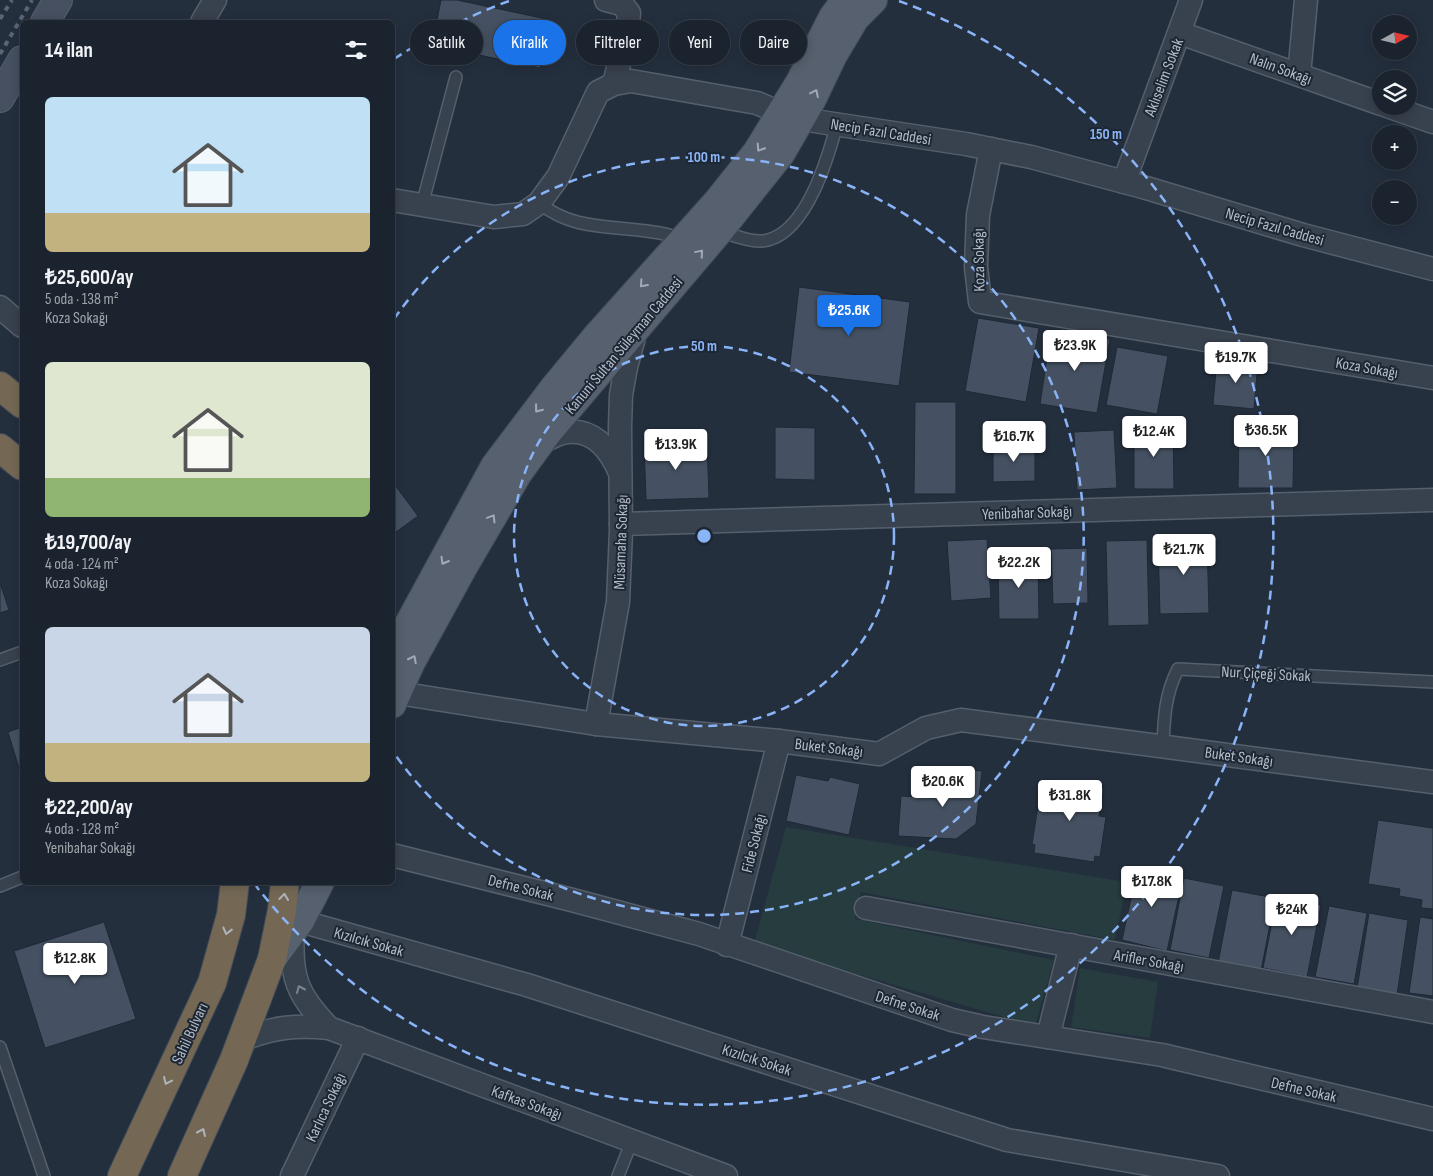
<!DOCTYPE html>
<html lang="tr">
<head>
<meta charset="utf-8">
<style>
  body { margin:0; font-family:"Sofia Sans Condensed",sans-serif; background:#282f3a; color:#f1f3f6; height:100vh; display:flex; flex-direction:column; font-size:19px; white-space:nowrap }
  * { box-sizing:border-box; margin:0 }
  p { font-size:16px; color:#a0a4aa }
  .icon { flex:none; width:28px; height:28px; fill:none; stroke:currentColor; stroke-width:2; stroke-linecap:round; stroke-linejoin:round }
  .map { position:relative; flex:1; overflow:hidden }
  .drawer { position:absolute; left:20px; top:20px; width:375px; height:865px; display:flex; flex-direction:column; background:#1b232e; border-radius:8px; box-shadow:0 2px 12px #0003,0 0 0 1px #39404a }
  .drawer>* { flex:none }
  .banner { position:absolute; left:410px; top:20px; width:475px; height:45px; display:flex; gap:10px }
  .needle { width:32px; rotate:82deg }
  .tools { position:absolute; left:1372px; top:15px; display:grid; gap:10px }
  .tools a { display:grid; place-items:center; width:45px; height:45px; border-radius:50%; background:#1b232e; box-shadow:0 2px 12px #0003,0 0 0 1px #39404a; font-size:25px }
  .price { position:absolute; translate:-50% -42px; padding:0 11px; border-radius:5px; background:#fff; color:#222; font-size:16px; line-height:32px; filter:drop-shadow(0 1px 2px #0008) }
  .price::after { content:''; position:absolute; left:50%; top:30px; width:15px; height:11px; margin-left:-8px; background:inherit; clip-path:polygon(0 0,100% 0,50% 100%) }
  .price.current { background:#1a73e8; color:#fff }
  ul { padding:0; list-style:none }
  li { display:grid; align-content:center; gap:10px; height:265px; padding:0 25px }
  li span { display:grid; place-items:center; height:155px; border-radius:8px; color:#555 }
  li>.icon { margin-inline-start:auto }
  span .icon { width:90px; height:90px; fill:#fffc; stroke-width:1 }
  li b { font-size:21px }
  h2 { display:flex; justify-content:space-between; align-items:center; height:60px; padding:0 25px; font-size:21px }
  .pill { padding:0 18px; border-radius:22px; background:#1b232e; box-shadow:0 2px 12px #0003,0 0 0 1px #39404a; font-size:18px; line-height:45px }
  .pill.current { background:#1a73e8; color:#fff }
  .map>svg:first-child { display:block }
</style>
</head>
<body>
<div class="map">
<svg width="1433" height="1176" viewBox="0 0 1433 1176">
  <rect width="100%" height="100%" fill="#242f3e"/>
  <g fill="#263c3f">
    <polygon points="786,827 1127,882 1115,940 861,892 855,919 1054,960 1035,1026 754,944"/>
    <polygon points="1080,968 1158,982 1150,1038 1071,1027"/>
  </g>
  <g fill="#455162" stroke="#1f2835">
    <polygon points="441,0 457,0 551,20 540,68 432,45"/>
    <polygon points="799,287 910,302 899,386 789,372"/>
    <polygon points="978,318 1039,328 1026,402 965,391"/>
    <polygon points="1051,331 1110,339 1097,413 1040,404"/>
    <polygon points="1117,347 1168,356 1157,414 1106,405"/>
    <polygon points="1217,359 1258,363 1254,409 1213,405"/>
    <polygon points="915,402 956,402 956,494 914,494"/>
    <polygon points="1134,426 1173,426 1174,489 1134,489"/>
    <polygon points="1239,426 1294,426 1293,488 1238,488"/>
    <polygon points="775,427 815,428 815,480 775,479"/>
    <polygon points="1114,430 1117,488 1077,490 1074,432"/>
    <polygon points="707,442 709,498 646,500 644,444"/>
    <polygon points="1035,443 1035,481 993,482 993,444"/>
    <polygon points="392,481 418,516 392,535"/>
    <polygon points="1207,538 1209,613 1160,614 1158,539"/>
    <polygon points="987,539 991,598 951,601 947,541"/>
    <polygon points="1147,540 1149,625 1108,626 1106,541"/>
    <polygon points="1087,548 1088,603 1053,604 1051,549"/>
    <polygon points="1038,559 1039,619 999,619 998,560"/>
    <polygon points="0,583 9,610 0,613"/>
    <polygon points="22,727 22,778 8,732"/>
    <polygon points="945,767 982,771 976,824 956,839 898,836 901,796 938,798 942,795"/>
    <polygon points="796,775 828,781 830,777 860,784 849,835 786,821"/>
    <polygon points="1048,780 1104,788 1099,816 1106,817 1100,857 1095,856 1094,862 1034,853 1035,845 1032,844 1038,806 1044,807"/>
    <polygon points="1378,820 1433,828 1433,909 1421,908 1422,900 1399,896 1400,889 1368,884"/>
    <polygon points="1138,866 1183,877 1167,951 1122,940"/>
    <polygon points="1184,878 1224,886 1209,958 1170,950"/>
    <polygon points="1232,890 1275,898 1261,971 1218,963"/>
    <polygon points="1277,896 1321,905 1307,977 1263,968"/>
    <polygon points="1329,906 1367,913 1354,984 1315,977"/>
    <polygon points="1369,913 1408,920 1397,995 1357,989"/>
    <polygon points="1420,917 1433,919 1433,996 1409,993"/>
    <polygon points="104,922 136,1019 45,1048 14,951"/>
  </g>
  <g fill="none" stroke-linecap="round" stroke-linejoin="round">
    <g stroke="#565f6c" stroke-width="14">
      <g id="lane">
        <path d="M539,203C574,231 611,225 653,232C663,233 673,236 683,239"/>
        <polyline points="422,205 456,77"/>
        <path d="M719,231C734,235 753,244 768,240C807,230 828,158 837,124"/>
        <polyline points="0,660 22,652"/>
        <path d="M1163,746C1164,718 1165,694 1178,669L1433,682"/>
        <polyline points="0,886 22,877"/>
        <polyline points="0,1047 44,1176"/>
        <polyline points="618,1176 632,1141"/>
      </g>
    </g>
    <g stroke="#565f6c" stroke-width="25">
      <g id="street">
        <polyline points="606,0 622,4 629,13 627,32 614,84"/>
        <polyline points="202,22 215,0"/>
        <polyline points="1180,33 1381,104"/>
        <polyline points="1299,75 1306,0"/>
        <polyline points="1387,106 1433,122"/>
        <polyline points="991,149 978,215 976,267 980,302 1433,378"/>
        <polyline points="1124,182 1191,0"/>
        <polyline points="392,200 494,217 523,214 539,203 558,177 598,92 614,84 631,81 757,103 781,113 801,119 966,144 1031,157 1143,187 1303,235 1433,269"/>
        <polyline points="0,307 22,326"/>
        <path d="M540,443C547,440 554,435 562,433C592,426 610,449 620,473"/>
        <polyline points="621,524 1433,500"/>
        <polyline points="398,693 596,724 779,741 879,754 926,728 961,720 1433,782"/>
        <polyline points="596,724 618,602 621,531 620,426 621,395 626,367 636,330"/>
        <polyline points="392,855 572,900 699,934 952,1020 983,1027 1162,1055 1433,1119"/>
        <polyline points="866,908 1433,1012"/>
        <polyline points="300,921 527,985 1007,1140 1218,1176"/>
        <path d="M293,931C290,977 297,995 329,1028"/>
        <polyline points="727,945 779,741"/>
        <polyline points="1048,1037 1071,945"/>
        <path d="M242,1040C272,1027 296,1025 329,1028L726,1176"/>
        <polyline points="292,1176 358,1038"/>
      </g>
    </g>
    <g stroke="#565f6c" stroke-width="30">
      <g id="secondary">
        <polyline points="45,22 58,0"/>
        <polyline points="0,98 22,60"/>
      </g>
    </g>
    <g stroke="#414a57" stroke-width="30">
      <g id="primary">
        <polyline points="392,655 495,466 554,388 597,336 718,201 757,152 800,82 833,17 846,0"/>
        <polyline points="392,704 411,662 462,569 518,473 548,432 719,231 781,153 812,99 833,55 855,18 873,0"/>
        <polyline points="272,959 300,921 320,882"/>
      </g>
    </g>
    <g stroke="#434c59" stroke-width="30">
      <g id="highway">
        <polyline points="0,386 22,404"/>
        <polyline points="0,448 22,466"/>
        <polyline points="122,1176 212,983 231,915 235,882"/>
        <polyline points="182,1176 234,1060 272,959 282,910 285,882"/>
      </g>
    </g>
    <use href="#lane" stroke="#38414e" stroke-width="11"/>
    <use href="#street" stroke="#38414e" stroke-width="22"/>
    <use href="#secondary" stroke="#465061" stroke-width="28"/>
    <use href="#primary" stroke="#56606e" stroke-width="28"/>
    <use href="#highway" stroke="#746855" stroke-width="28"/>
    <g stroke="#5a6575" stroke-width="4" stroke-dasharray="5 5" stroke-linecap="butt">
      <polyline points="0,19 12,0"/>
      <polyline points="0,54 32,0"/>
    </g>
  </g>
  <defs><path id="oneway-chevron" d="M-2-3.5L2.5 0L-2 3.5" fill="none" stroke-width="1.6" stroke-linecap="round" stroke-linejoin="round" transform="scale(1.25)"/></defs>
  <g stroke="#a1aab7">
    <use href="#oneway-chevron" transform="translate(815 93) rotate(-64)"/>
    <use href="#oneway-chevron" transform="translate(760 148) rotate(123)"/>
    <use href="#oneway-chevron" transform="translate(700 253) rotate(-50)"/>
    <use href="#oneway-chevron" transform="translate(643 284) rotate(132)"/>
    <use href="#oneway-chevron" transform="translate(538 409) rotate(128)"/>
    <use href="#oneway-chevron" transform="translate(492 518) rotate(-59)"/>
    <use href="#oneway-chevron" transform="translate(444 561) rotate(120)"/>
    <use href="#oneway-chevron" transform="translate(413 659) rotate(-63)"/>
  </g>
  <g stroke="#aeb4bd">
    <use href="#oneway-chevron" transform="translate(284 897) rotate(-84)"/>
    <use href="#oneway-chevron" transform="translate(227 931) rotate(104)"/>
    <use href="#oneway-chevron" transform="translate(167 1081) rotate(115)"/>
    <use href="#oneway-chevron" transform="translate(202 1132) rotate(-66)"/>
  </g>
  <use stroke="#7c8592" href="#oneway-chevron" transform="translate(300 989) rotate(-114)"/>
  <g fill="none" stroke="#8ab4f8" stroke-width="2.5" stroke-dasharray="9 6">
    <circle cx="704" cy="536" r="190"/>
    <path d="M394 319A379 379 0 1 1 394 753"/>
    <path d="M394 59A569 569 0 0 1 509 1M899 1A569 569 0 1 1 256 886"/>
  </g>
  <g text-anchor="middle" stroke-width="4" stroke-linejoin="round" paint-order="stroke">
    <g font-size="16" fill="#b4bcc9" stroke="#1d2633">
      <text transform="translate(1281 68) rotate(20)" y="6">Nalın Sokağı</text>
      <text transform="translate(1163 77) rotate(-69)" y="6">Aklıselim Sokak</text>
      <text transform="translate(881 131) rotate(9)" y="6">Necip Fazıl Caddesi</text>
      <text transform="translate(1275 226) rotate(16)" y="6">Necip Fazıl Caddesi</text>
      <text transform="translate(978 260) rotate(-91)" y="6">Koza Sokağı</text>
      <text transform="translate(623 345) rotate(-50)" y="6">Kanuni Sultan Süleyman Caddesi</text>
      <text transform="translate(1367 367) rotate(10)" y="6">Koza Sokağı</text>
      <text transform="translate(1027 512) rotate(-2)" y="6">Yenibahar Sokağı</text>
      <text transform="translate(620 542) rotate(-88)" y="6">Müsamaha Sokağı</text>
      <text transform="translate(1266 673) rotate(3)" y="6">Nur Çiçeği Sokak</text>
      <text transform="translate(829 747) rotate(7)" y="6">Buket Sokağı</text>
      <text transform="translate(1239 756) rotate(8)" y="6">Buket Sokağı</text>
      <text transform="translate(753 843) rotate(-76)" y="6">Fide Sokağı</text>
      <text transform="translate(521 887) rotate(14)" y="6">Defne Sokak</text>
      <text transform="translate(369 941) rotate(16)" y="6">Kızılcık Sokak</text>
      <text transform="translate(1149 960) rotate(10)" y="6">Arifler Sokağı</text>
      <text transform="translate(908 1005) rotate(18)" y="6">Defne Sokak</text>
      <text transform="translate(189 1033) rotate(-65)" y="6">Sahil Bulvarı</text>
      <text transform="translate(757 1059) rotate(18)" y="6">Kızılcık Sokak</text>
      <text transform="translate(1304 1089) rotate(13)" y="6">Defne Sokak</text>
      <text transform="translate(527 1102) rotate(20)" y="6">Kafkas Sokağı</text>
      <text transform="translate(325 1107) rotate(-65)" y="6">Karlıca Sokağı</text>
    </g>
  </g>
  <circle cx="704" cy="536" r="8" fill="#8ab4f8" stroke="#1d2633" stroke-width="2.5"/>
  <g font-size="15" text-anchor="middle" font-weight="bold" fill="#8ab4f8" stroke="#1d2633" stroke-width="4" stroke-linejoin="round" paint-order="stroke">
    <text x="1106" y="139">150 m</text>
    <text x="704" y="162">100 m</text>
    <text x="704" y="351">50 m</text>
  </g>
</svg>
<div class="tools">
<a><svg class="needle" viewBox="-14 -14 28 28"><path d="M0-13l5 13h-10z" fill="#e53935"/><path d="M0 13l5-13h-10z" fill="#a0a4aa"/></svg></a>
<a><svg class="icon" aria-label="layers" viewBox="0 0 24 24"><path d="M12 4l9 5-9 5-9-5zM3 14l9 5 9-5"/></svg></a>
<a>+</a>
<a>−</a>
</div>
<b class="price current" style="left:849px;top:337px">₺25.6K</b>
<b class="price" style="left:1075px;top:372px">₺23.9K</b>
<b class="price" style="left:1236px;top:384px">₺19.7K</b>
<b class="price" style="left:1266px;top:457px">₺36.5K</b>
<b class="price" style="left:1154px;top:458px">₺12.4K</b>
<b class="price" style="left:1014px;top:463px">₺16.7K</b>
<b class="price" style="left:676px;top:471px">₺13.9K</b>
<b class="price" style="left:1184px;top:576px">₺21.7K</b>
<b class="price" style="left:1019px;top:589px">₺22.2K</b>
<b class="price" style="left:943px;top:808px">₺20.6K</b>
<b class="price" style="left:1070px;top:822px">₺31.8K</b>
<b class="price" style="left:1152px;top:908px">₺17.8K</b>
<b class="price" style="left:1292px;top:936px">₺24K</b>
<b class="price" style="left:75px;top:985px">₺12.8K</b>
<div class="banner">
<a class="pill">Satılık</a>
<a class="pill current">Kiralık</a>
<a class="pill">Filtreler</a>
<a class="pill">Yeni</a>
<a class="pill">Daire</a>
</div>
<section class="drawer">
<h2>14 ilan<svg class="icon" aria-label="filters" viewBox="0 0 24 24"><path d="M4 7h16M4 17h16"/><circle cx="9" cy="7" r="2"/><circle cx="15" cy="17" r="2"/></svg></h2>
<ul>
<li><span style="background:linear-gradient(#bfe0f5 75%,#c2b280 0)"><svg class="icon" aria-label="home" viewBox="0 0 24 24"><path d="M3 11l9-7 9 7M6 9v11h12V9"/></svg></span><div><b>₺25,600/ay</b><p>5 oda · 138 m²</p><p>Koza Sokağı</p></div></li>
<li><span style="background:linear-gradient(#dfe7d0 75%,#8fb573 0)"><svg class="icon" aria-label="home" viewBox="0 0 24 24"><path d="M3 11l9-7 9 7M6 9v11h12V9"/></svg></span><div><b>₺19,700/ay</b><p>4 oda · 124 m²</p><p>Koza Sokağı</p></div></li>
<li><span style="background:linear-gradient(#c9d6e8 75%,#c2b280 0)"><svg class="icon" aria-label="home" viewBox="0 0 24 24"><path d="M3 11l9-7 9 7M6 9v11h12V9"/></svg></span><div><b>₺22,200/ay</b><p>4 oda · 128 m²</p><p>Yenibahar Sokağı</p></div></li>
</ul>
</section>
</div>
</body>
</html>
